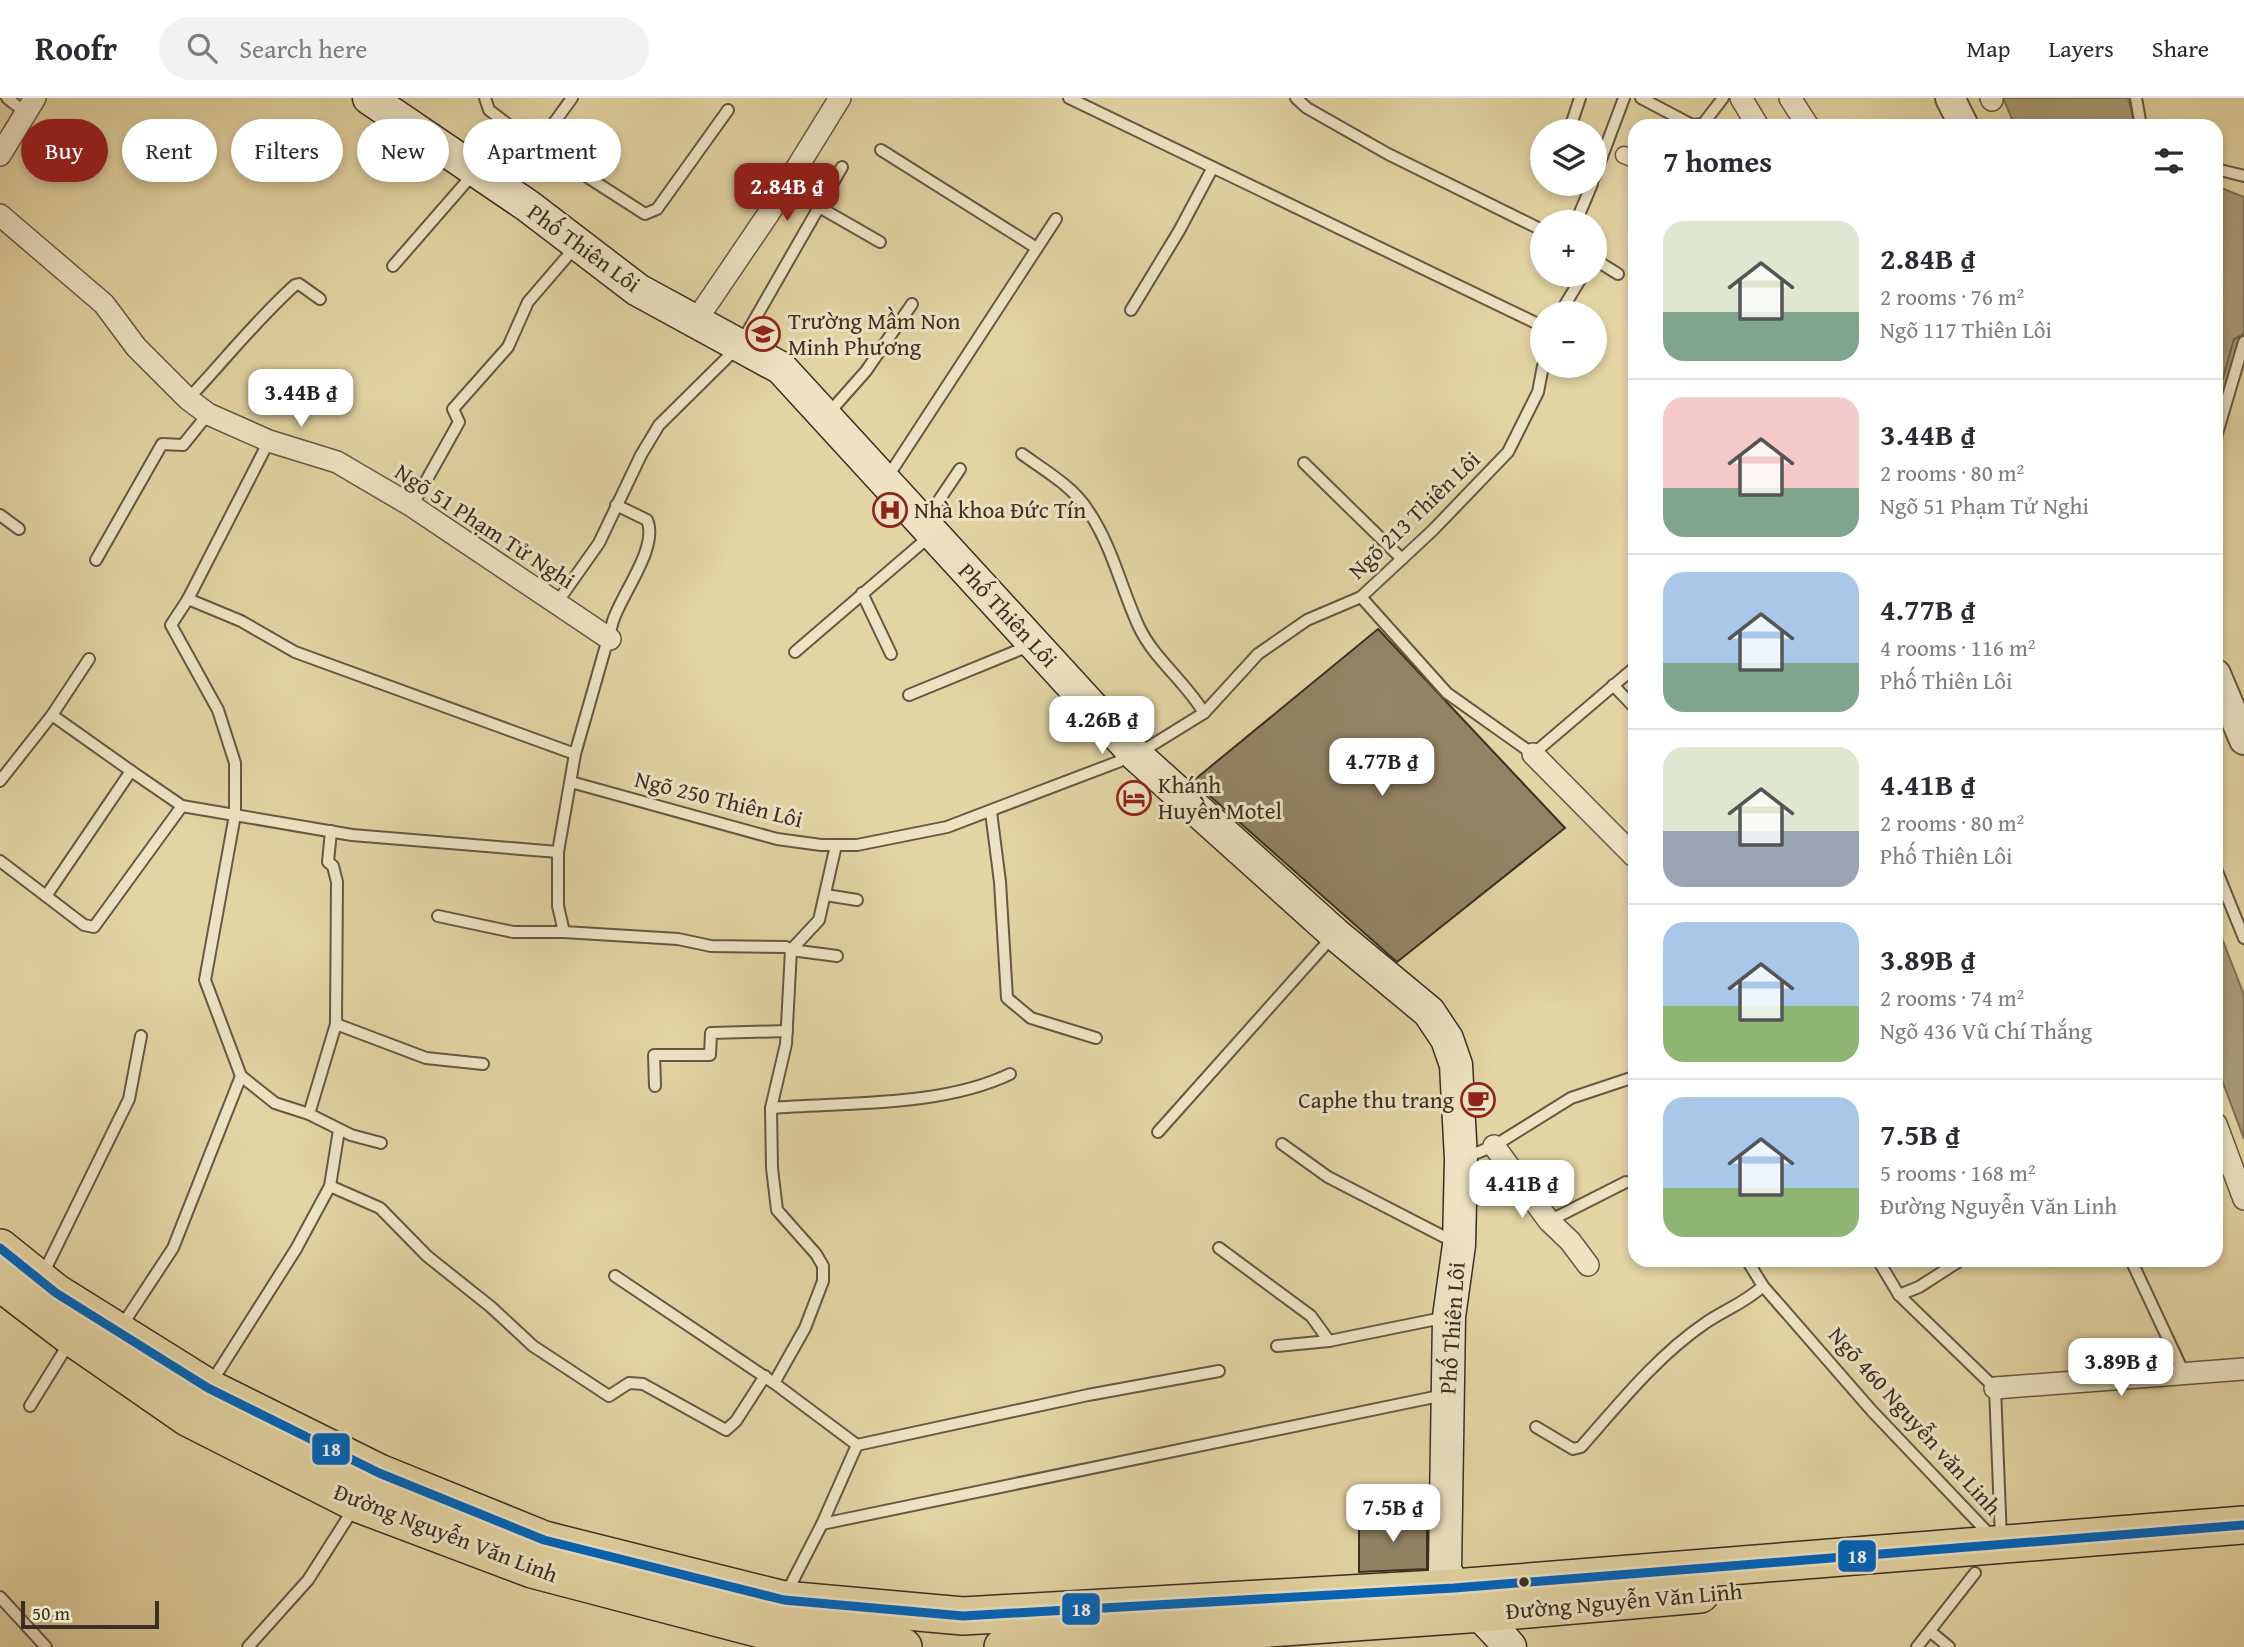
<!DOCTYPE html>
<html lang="en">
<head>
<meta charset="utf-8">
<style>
  body { margin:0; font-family:"Gentium Book Plus",serif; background:#f2f2f3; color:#2b2b33; height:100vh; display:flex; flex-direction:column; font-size:26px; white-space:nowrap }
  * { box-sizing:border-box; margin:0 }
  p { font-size:23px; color:#7c7c81 }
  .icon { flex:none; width:38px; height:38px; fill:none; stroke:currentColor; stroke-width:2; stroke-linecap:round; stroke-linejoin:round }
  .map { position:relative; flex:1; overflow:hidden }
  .sheet { position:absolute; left:1628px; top:21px; width:595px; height:1148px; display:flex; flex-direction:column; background:#fff; border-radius:21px; box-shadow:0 4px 10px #0003 }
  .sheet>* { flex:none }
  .top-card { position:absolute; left:21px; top:21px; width:665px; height:63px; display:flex; gap:14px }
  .controls { position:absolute; left:1530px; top:21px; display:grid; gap:14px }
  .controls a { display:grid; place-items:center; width:77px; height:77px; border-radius:50%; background:#fff; box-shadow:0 4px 10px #0003; font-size:35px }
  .scale { position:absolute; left:21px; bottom:18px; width:138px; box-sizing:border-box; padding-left:7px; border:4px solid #3c2e23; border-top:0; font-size:19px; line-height:24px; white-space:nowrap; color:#3c2e23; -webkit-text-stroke:5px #ede3c3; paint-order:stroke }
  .price { position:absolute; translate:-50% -60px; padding:0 16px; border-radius:14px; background:#fff; color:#222; font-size:23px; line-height:46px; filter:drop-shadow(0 2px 4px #0008) }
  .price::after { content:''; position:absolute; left:50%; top:42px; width:21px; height:16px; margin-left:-10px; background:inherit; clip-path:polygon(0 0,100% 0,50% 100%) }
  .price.selected { background:#8f2418; color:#fff }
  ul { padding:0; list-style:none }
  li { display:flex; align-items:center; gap:21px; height:175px; padding:0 35px }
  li+li { border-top:2px solid #e1e1e2 }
  li span { display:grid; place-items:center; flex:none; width:196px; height:140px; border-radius:21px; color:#555 }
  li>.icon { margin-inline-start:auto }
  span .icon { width:84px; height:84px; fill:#fffc; stroke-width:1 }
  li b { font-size:30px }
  h2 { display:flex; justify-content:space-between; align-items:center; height:84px; padding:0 35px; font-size:30px }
  .pill { padding:0 24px; border-radius:32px; background:#fff; box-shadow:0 4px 10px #0003; font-size:24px; line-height:63px }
  .pill.selected { background:#8f2418; color:#fff }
  header { display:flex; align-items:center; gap:42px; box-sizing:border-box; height:98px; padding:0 35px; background:#fff; border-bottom:2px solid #e1e1e2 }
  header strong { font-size:33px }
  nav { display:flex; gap:38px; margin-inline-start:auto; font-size:24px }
  .search { width:490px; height:63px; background:#f2f2f3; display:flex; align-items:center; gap:18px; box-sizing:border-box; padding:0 24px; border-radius:38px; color:#7c7c81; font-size:26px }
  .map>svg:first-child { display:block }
</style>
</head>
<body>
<header>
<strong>Roofr</strong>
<div class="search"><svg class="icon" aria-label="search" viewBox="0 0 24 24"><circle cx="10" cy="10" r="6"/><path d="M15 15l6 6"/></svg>Search here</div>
<nav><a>Map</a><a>Layers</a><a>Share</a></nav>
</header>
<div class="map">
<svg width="2244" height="1549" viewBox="0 0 2244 1549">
  <rect width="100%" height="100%" fill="#e3d4a3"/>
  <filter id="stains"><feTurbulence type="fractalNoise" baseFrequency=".00286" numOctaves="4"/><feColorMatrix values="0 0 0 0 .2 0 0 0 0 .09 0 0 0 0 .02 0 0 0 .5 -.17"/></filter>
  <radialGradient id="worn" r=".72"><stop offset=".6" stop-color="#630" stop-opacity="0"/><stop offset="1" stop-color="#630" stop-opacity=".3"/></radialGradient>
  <g fill="#aa9c77" stroke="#7e7055" stroke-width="2">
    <polygon points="2003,0 2128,0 2135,28 2015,28"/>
    <polygon points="2216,88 2244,99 2244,232 2216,331"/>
    <polygon points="2216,825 2244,897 2244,1041 2216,966"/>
  </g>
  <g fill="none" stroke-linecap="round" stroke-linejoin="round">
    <polyline stroke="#73654d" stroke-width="2" points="2216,305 2234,241 2244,236"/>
  </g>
  <g fill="#938466" stroke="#3c2e23" stroke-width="2">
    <polygon points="1378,531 1565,730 1397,864 1193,683"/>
    <polygon points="1359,1420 1427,1420 1427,1471 1359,1474"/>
  </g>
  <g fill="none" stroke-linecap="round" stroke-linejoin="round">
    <g stroke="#665843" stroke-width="14">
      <g id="service">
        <polyline points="7,0 25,14"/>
        <polyline points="485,0 489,12 519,35 645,116 657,111 728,12"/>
        <polyline points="1069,0 1542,228"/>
        <polyline points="1296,0 1307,10 1388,56 1542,132"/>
        <polyline points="1641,0 1692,27 1703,26 1723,0"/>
        <polyline points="2136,0 2141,28"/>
        <polyline points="1569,33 1580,0"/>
        <polyline points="538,47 572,0"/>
        <polyline points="881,52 1035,149"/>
        <polyline points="2216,71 2244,78"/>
        <polyline points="1594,80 1624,0"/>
        <polyline points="819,109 880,144"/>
        <polyline points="1576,124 1592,86"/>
        <polyline points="1594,161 1618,176"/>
        <polyline points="393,168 474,75"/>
        <polyline points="1131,212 1179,133 1212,71"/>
        <polyline points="1560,215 1583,177"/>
        <path d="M188,301C224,263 256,222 295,187L299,186L320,201"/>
        <polyline points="827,317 866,273 912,206"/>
        <polyline points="2216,339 2244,244"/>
        <polyline points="269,343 188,501 171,527 218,612 235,665 235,717 205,882 241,978 275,1005 309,1016 351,1037 381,1045"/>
        <path d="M1022,356C1044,372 1072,388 1087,411C1112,447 1121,490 1139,529C1154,561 1186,584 1204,615"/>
        <polyline points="1304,365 1402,461"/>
        <polyline points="887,380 1056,121"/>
        <polyline points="412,408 459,324 453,311 508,249 528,204 577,147"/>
        <polyline points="0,417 19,431"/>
        <polyline points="925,423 960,371"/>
        <polyline points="96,462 162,346 183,347 208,316"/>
        <polyline points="862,495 891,556"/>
        <polyline points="1361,499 1447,595 1533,656 1634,570"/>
        <polyline points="188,501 241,523 295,554 575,656"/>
        <polyline points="556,506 599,445 641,357 659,327 740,247 842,69"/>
        <polyline points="795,554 930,438"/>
        <polyline points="1613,587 1634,609"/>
        <polyline points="909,597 1031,547"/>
        <polyline points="52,617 131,673"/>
        <polyline points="0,683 52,617 89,561"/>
        <polyline points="571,684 777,741 821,747 857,747 947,729 1136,657 1204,615 1258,556 1307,522 1361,499 1433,432 1508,354 1538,294 1543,268"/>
        <polyline points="991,714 1000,784 1007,900 1031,920 1096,940"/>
        <polyline points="558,754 558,808 564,834 678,841 711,848 786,849 791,852 786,946 771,1010 772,1070 777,1112 816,1156 823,1168 823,1183 805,1230 774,1285"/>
        <path d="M0,763L46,798L131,673L182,708L352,737L558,754L575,656L613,523C622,495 659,449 647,422L616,407"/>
        <polyline points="2216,771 2244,840"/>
        <polyline points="826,797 857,802"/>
        <polyline points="46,798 84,827 94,829 182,708"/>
        <polyline points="438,818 513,834 564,834"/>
        <polyline points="791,852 819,822 836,747"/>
        <polyline points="791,852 837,858"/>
        <polyline points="336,926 426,960 483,966"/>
        <polyline points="655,988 654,957 710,957 711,935 787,933"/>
        <path d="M771,1010C847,1004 941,1009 1010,976"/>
        <polyline points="309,1016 336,926 337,784 333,768 328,764 331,733"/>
        <polyline points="1158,1034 1333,838"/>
        <polyline points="1282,1046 1328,1079 1456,1145"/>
        <polyline points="1464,1060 1494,1048 1571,1000 1634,979"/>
        <polyline points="330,1088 380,1110 427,1158 491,1209 533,1248 609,1298 629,1285 643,1286 726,1332 736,1323 765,1278"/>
        <polyline points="1549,1123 1626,1084"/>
        <polyline points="1219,1150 1311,1218 1329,1243"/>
        <polyline points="1747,1162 1763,1188 1872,1313 1991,1438"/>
        <polyline points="1878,1162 1899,1197 1995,1290 2001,1441"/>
        <polyline points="2131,1162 2183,1273"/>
        <polyline points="43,1176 129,1001 141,938"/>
        <polyline points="615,1178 774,1285 857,1347"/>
        <polyline points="1899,1197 1919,1189 1961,1162"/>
        <polyline points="121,1229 173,1150 241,978"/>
        <polyline points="1277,1248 1329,1243 1447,1219"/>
        <polyline points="211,1285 296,1151 330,1088 339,1032"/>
        <polyline points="30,1308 69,1245"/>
        <path d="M1536,1329L1573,1351L1581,1349C1619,1306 1656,1259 1704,1226C1724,1212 1745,1205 1763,1188"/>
        <polyline points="822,1426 857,1347 1088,1297 1219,1273"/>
        <polyline points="787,1494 822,1426 1444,1297"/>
        <polyline points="0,1499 46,1549"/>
        <polyline points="1931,1534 1949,1549"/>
        <polyline points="248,1549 308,1482 354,1410"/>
        <polyline points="1917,1549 1975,1475"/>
      </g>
    </g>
    <g stroke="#665843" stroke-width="19">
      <polyline id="pedestrian" points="1624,57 1634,61"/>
    </g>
    <g stroke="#665843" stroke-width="24">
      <g id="minor">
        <polyline points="1741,0 1758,28"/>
        <polyline points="1790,0 1808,28"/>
        <polyline points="1991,0 1992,2"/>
        <polyline points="0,57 35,0"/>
        <polyline points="0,117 104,206 136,249 188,301 208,316 269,343 337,364 412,408 610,541"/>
        <polyline points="697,221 769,115 840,0"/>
        <polyline points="1533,656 1634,758"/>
        <polyline points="2216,1026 2244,1101"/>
        <polyline points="1494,1048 1549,1123 1570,1143 1588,1167"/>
        <polyline points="1995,1290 2244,1271"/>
      </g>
    </g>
    <g stroke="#665843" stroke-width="32">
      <g id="tertiary">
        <polyline points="1950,0 1964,28"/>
        <polyline points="2216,576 2244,642"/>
      </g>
    </g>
    <g stroke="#3c2e23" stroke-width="35">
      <path id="secondary" d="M369,0L528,108L638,192L781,270L1136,657L1335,836L1429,914L1447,941L1456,967L1461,1061L1459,1147L1449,1219L1445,1472C1459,1499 1490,1525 1510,1549"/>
    </g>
    <g stroke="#3c2e23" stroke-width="40">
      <g id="trunk">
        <polyline points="0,1150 56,1195 208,1290 379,1375 544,1442 784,1502 963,1518 1454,1490 2244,1427"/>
        <polyline points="0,1184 72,1239 189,1320 357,1405 532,1471 761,1531 903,1549"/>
        <polyline points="1003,1549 1482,1515 1700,1496"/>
      </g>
    </g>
    <use href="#service" stroke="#ede3c3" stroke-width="10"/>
    <use href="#pedestrian" stroke="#ede3c3" stroke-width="16"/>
    <use href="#minor" stroke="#ede3c3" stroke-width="21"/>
    <use href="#tertiary" stroke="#ede3c3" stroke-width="28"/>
    <use href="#secondary" stroke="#ede3c3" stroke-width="32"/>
    <use href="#trunk" stroke="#e3d4a3" stroke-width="37"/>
    <g stroke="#ede3c3" stroke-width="14">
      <polyline id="bus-1" points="0,1150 56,1195 208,1290 379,1375 544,1442 784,1502 963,1518 1454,1490 2244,1427"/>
    </g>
    <use href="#bus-1" stroke="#0065bd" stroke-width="9"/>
  </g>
  <defs>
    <g id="school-ring" transform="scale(1.75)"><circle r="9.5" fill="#ede3c3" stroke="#8f2418" stroke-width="1.5"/><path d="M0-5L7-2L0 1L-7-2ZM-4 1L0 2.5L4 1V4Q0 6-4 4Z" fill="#8f2418"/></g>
    <g id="hospital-ring" transform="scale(1.75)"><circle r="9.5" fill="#ede3c3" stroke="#8f2418" stroke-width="1.5"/><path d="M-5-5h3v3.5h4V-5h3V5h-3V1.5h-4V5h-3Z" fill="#8f2418"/></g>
    <g id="hotel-ring" transform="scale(1.75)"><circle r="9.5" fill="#ede3c3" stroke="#8f2418" stroke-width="1.5"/><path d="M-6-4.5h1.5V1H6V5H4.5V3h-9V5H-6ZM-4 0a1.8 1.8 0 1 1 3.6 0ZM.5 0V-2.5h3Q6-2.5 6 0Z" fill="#8f2418"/></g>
    <g id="cafe-ring" transform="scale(1.75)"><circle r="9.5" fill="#ede3c3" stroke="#8f2418" stroke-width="1.5"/><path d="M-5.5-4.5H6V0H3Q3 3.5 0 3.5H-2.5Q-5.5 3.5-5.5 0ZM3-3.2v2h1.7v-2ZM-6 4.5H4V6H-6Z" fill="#8f2418"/></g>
  </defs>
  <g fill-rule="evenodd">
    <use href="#school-ring" x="763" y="236"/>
    <use href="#hospital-ring" x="890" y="412"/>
    <use href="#hotel-ring" x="1134" y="700"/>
    <use href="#cafe-ring" x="1478" y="1002"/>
  </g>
  <circle fill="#3c2e23" stroke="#ede3c3" stroke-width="2.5" cx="1524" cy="1484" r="6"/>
  <g text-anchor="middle" stroke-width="6" stroke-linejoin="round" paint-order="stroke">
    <g font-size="23" fill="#3c2e23" stroke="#ede3c3">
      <text transform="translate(584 150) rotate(36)" y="8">Phố Thiên Lôi</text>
      <text transform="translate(1414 417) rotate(-44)" y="8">Ngõ 213 Thiên Lôi</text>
      <text transform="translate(485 428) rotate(33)" y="8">Ngõ 51 Phạm Tử Nghi</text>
      <text transform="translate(1008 517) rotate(47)" y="8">Phố Thiên Lôi</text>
      <text transform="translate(719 701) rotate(14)" y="8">Ngõ 250 Thiên Lôi</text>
      <text transform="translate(1452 1230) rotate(-86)" y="8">Phố Thiên Lôi</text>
      <text transform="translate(1915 1323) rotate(48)" y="8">Ngõ 460 Nguyễn văn Linh</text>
      <text transform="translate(446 1435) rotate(21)" y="8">Đường Nguyễn Văn Linh</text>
      <text transform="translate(1624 1503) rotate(-5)" y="8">Đường Nguyễn Văn Linh</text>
    </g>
    <g font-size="23" fill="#3c2e23" stroke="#ede3c3" text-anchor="start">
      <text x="788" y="231">Trường Mầm Non<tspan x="788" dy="26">Minh Phương</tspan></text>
      <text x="914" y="420">Nhà khoa Đức Tín</text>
      <text x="1158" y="695">Khánh<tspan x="1158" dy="26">Huyền Motel</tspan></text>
      <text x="1454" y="1010" text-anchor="end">Caphe thu trang</text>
    </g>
  </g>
  <g stroke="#ede3c3" stroke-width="2.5">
    <rect x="311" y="1334" width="40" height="34" rx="7" fill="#0065bd"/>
    <rect x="1837" y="1441" width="40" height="34" rx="7" fill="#0065bd"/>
    <rect x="1061" y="1494" width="40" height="34" rx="7" fill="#0065bd"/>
  </g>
  <g font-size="19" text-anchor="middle" font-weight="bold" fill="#fff">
    <text x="331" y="1358">18</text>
    <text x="1857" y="1465">18</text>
    <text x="1081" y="1518">18</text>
  </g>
  <rect width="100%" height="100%" filter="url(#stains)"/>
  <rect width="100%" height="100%" fill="url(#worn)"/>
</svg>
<div class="controls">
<a><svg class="icon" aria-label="layers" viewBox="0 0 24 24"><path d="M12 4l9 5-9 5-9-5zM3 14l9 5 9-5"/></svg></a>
<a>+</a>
<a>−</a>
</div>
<div class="scale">50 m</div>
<b class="price selected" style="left:787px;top:125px">2.84B ₫</b>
<b class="price" style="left:301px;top:331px">3.44B ₫</b>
<b class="price" style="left:1102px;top:658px">4.26B ₫</b>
<b class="price" style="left:1382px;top:700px">4.77B ₫</b>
<b class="price" style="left:1522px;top:1122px">4.41B ₫</b>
<b class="price" style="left:2121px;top:1300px">3.89B ₫</b>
<b class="price" style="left:1393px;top:1446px">7.5B ₫</b>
<div class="top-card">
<a class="pill selected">Buy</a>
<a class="pill">Rent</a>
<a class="pill">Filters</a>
<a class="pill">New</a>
<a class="pill">Apartment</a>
</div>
<section class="sheet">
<h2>7 homes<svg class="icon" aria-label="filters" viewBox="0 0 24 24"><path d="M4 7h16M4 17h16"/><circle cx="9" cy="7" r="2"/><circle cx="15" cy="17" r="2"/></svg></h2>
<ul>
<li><span style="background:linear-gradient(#dfe7d0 65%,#7fa58c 0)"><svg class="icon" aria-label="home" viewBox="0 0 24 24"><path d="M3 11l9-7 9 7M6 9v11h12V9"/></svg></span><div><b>2.84B ₫</b><p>2 rooms · 76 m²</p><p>Ngõ 117 Thiên Lôi</p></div></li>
<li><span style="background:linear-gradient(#f6c9c9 65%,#7fa58c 0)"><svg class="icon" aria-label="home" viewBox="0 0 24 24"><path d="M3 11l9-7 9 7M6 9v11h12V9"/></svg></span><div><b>3.44B ₫</b><p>2 rooms · 80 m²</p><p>Ngõ 51 Phạm Tử Nghi</p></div></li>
<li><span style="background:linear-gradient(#a9c7e8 65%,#7fa58c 0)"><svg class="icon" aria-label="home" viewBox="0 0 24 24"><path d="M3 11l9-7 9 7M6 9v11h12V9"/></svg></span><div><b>4.77B ₫</b><p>4 rooms · 116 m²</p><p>Phố Thiên Lôi</p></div></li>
<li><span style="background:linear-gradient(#dfe7d0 60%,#9aa5b1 0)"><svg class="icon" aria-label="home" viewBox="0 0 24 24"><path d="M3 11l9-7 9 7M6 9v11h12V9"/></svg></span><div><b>4.41B ₫</b><p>2 rooms · 80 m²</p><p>Phố Thiên Lôi</p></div></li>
<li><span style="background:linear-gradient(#a9c7e8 60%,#8fb573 0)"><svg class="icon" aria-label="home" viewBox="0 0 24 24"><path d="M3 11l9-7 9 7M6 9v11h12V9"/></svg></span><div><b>3.89B ₫</b><p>2 rooms · 74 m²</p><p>Ngõ 436 Vũ Chí Thắng</p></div></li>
<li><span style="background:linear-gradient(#a9c7e8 65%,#8fb573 0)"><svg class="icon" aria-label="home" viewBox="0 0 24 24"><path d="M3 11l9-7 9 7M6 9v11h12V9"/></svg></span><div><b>7.5B ₫</b><p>5 rooms · 168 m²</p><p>Đường Nguyễn Văn Linh</p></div></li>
</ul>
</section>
</div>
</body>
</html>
